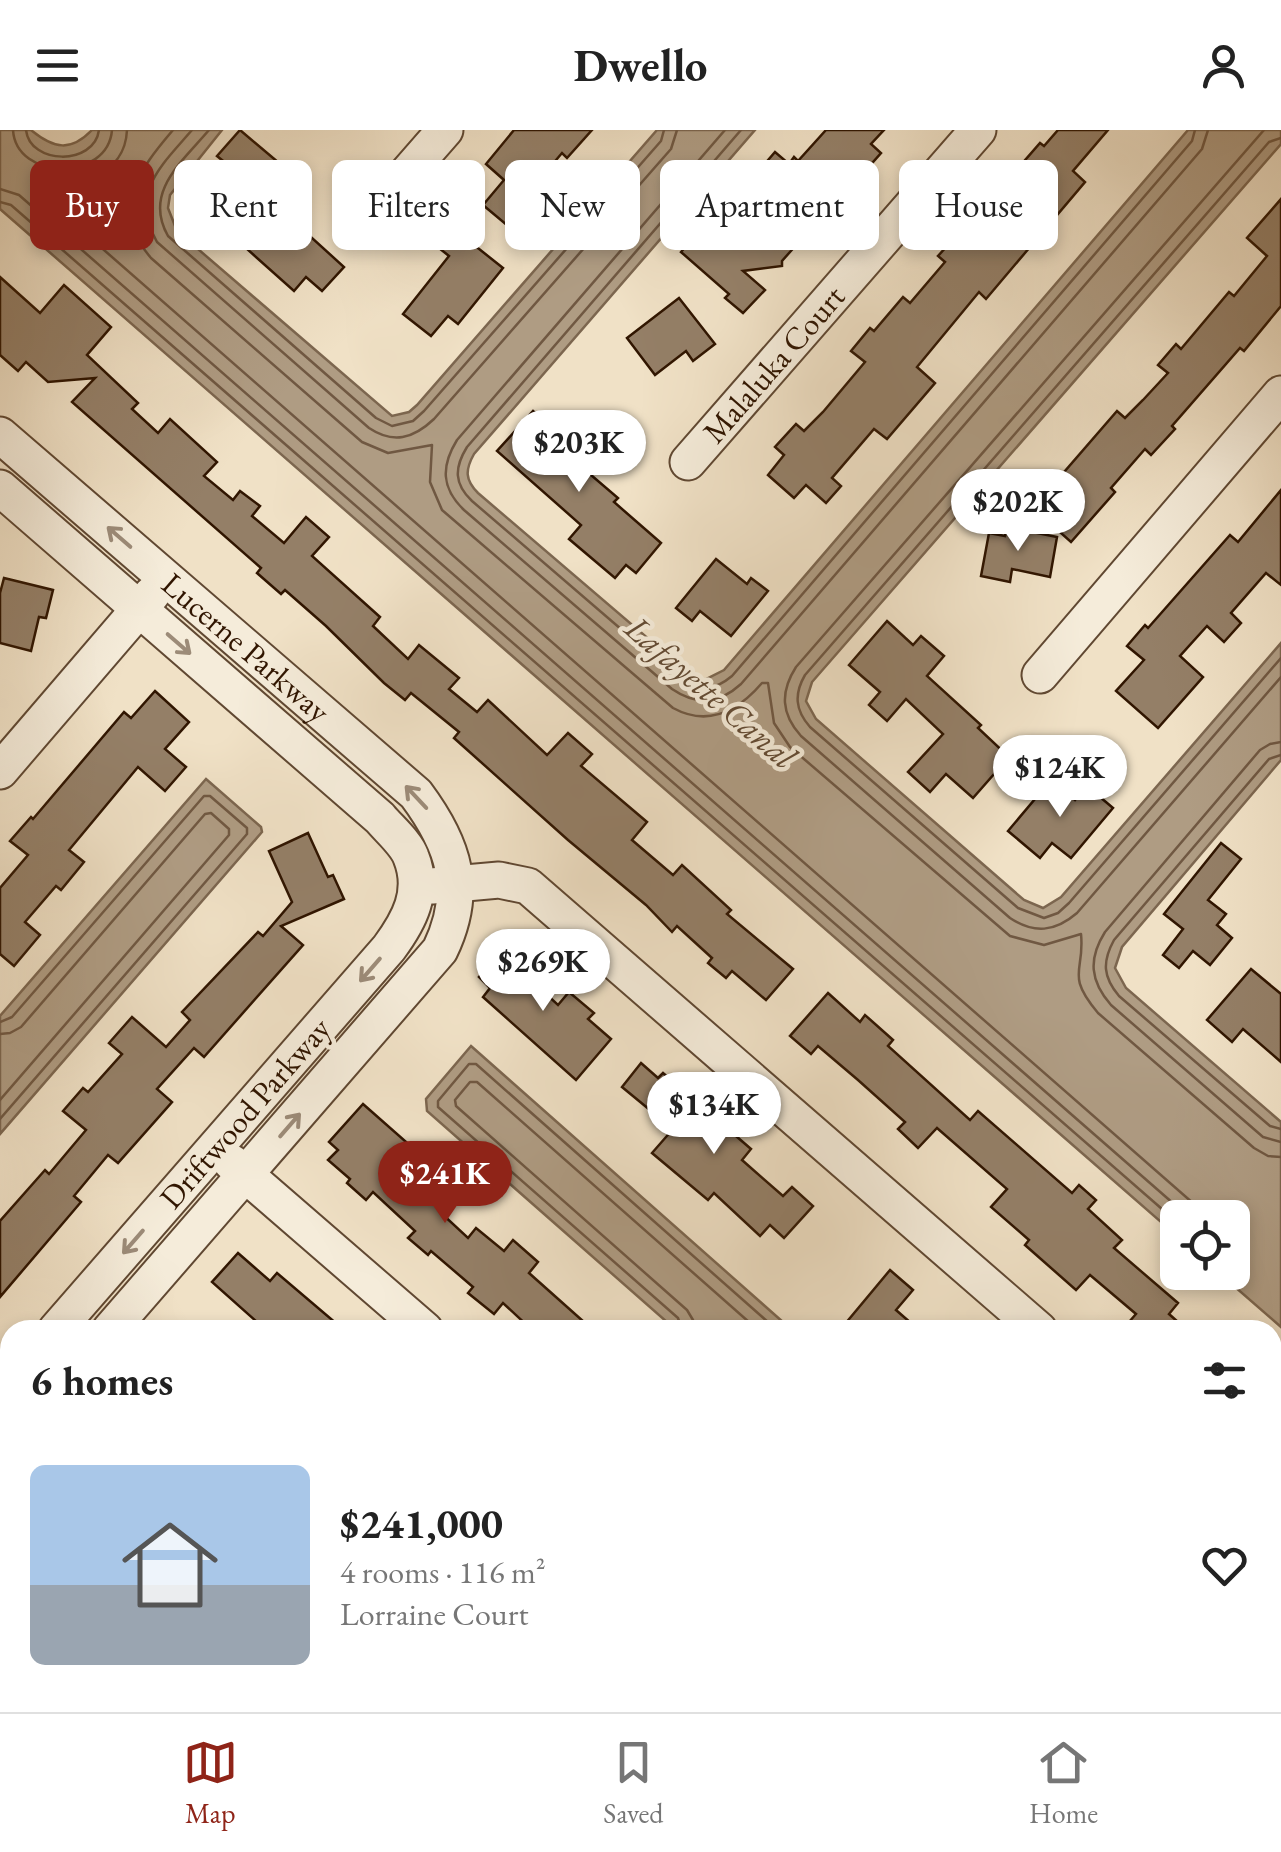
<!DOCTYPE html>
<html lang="en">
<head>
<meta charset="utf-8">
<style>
  body { margin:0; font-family:"EB Garamond",serif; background:#f6f6f6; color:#222; height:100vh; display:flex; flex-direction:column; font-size:38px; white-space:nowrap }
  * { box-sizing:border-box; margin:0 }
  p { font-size:32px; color:#767676 }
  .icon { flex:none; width:55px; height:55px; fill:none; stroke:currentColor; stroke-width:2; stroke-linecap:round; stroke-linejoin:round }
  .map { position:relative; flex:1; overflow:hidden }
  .side { position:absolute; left:0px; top:1190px; width:1282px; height:392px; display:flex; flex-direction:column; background:#fff; border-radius:30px 30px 0 0; box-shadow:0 5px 15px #0003 }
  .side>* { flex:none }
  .hud { position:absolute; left:30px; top:30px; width:1222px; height:90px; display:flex; gap:20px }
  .tools { position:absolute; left:1160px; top:1070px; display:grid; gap:20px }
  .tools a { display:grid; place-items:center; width:90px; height:90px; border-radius:15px; background:#fff; box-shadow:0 5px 15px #0003; font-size:50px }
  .price { position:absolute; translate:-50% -85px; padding:0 22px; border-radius:35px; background:#fff; color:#222; font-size:32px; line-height:65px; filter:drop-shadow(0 2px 5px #0008) }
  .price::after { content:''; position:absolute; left:50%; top:60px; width:30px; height:22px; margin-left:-15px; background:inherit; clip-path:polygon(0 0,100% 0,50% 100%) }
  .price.active { background:#8f2418; color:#fff }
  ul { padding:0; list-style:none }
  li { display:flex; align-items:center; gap:30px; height:250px; padding:0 30px }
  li+li { border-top:2px solid #e0e0e0 }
  li span { display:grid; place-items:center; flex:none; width:280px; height:200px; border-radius:15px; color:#555 }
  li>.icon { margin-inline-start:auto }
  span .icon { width:120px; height:120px; fill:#fffc; stroke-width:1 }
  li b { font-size:42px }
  h2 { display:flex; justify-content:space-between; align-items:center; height:120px; padding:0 30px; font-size:42px }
  .pill { padding:0 35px; border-radius:15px; background:#fff; box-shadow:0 5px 15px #0003; font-size:35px; line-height:90px }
  .pill.active { background:#8f2418; color:#fff }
  header { display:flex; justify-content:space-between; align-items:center; height:130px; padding:0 30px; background:#fff; font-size:45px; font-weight:700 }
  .tabs { display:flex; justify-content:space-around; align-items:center; height:140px; border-top:2px solid #e0e0e0; background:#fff; font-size:28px; color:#767676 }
  .tabs a { display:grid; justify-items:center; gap:5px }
  .tabs .active { color:#8f2418 }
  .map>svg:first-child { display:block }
</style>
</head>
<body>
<header><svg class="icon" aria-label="menu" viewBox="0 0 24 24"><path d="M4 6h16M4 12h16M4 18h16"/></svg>Dwello<svg class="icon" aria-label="person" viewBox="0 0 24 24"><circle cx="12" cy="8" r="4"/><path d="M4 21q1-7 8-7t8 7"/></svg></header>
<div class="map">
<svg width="1281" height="1582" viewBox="0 0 1281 1582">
  <rect width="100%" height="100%" fill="#f0e1c6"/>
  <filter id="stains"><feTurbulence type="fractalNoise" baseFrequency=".002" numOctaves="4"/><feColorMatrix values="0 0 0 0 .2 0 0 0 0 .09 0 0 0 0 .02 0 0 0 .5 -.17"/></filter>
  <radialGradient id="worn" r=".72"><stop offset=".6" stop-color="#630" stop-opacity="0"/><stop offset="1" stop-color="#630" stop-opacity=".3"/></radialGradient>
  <g fill="#af9c83" stroke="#7c664f" stroke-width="2.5">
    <path d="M0,0H31C54,19 71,22 92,0H222L170,65L168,78L177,101L392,286L409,282L417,275L657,0H755L474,324C465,340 465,350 478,363L686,541L704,550L724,540L1188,0H1281V14L812,552L806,571L816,589L1024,770L1043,778L1061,767L1281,513V630L1122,817L1115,838L1126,858L1281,992V1197L1219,1143L1232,1142V1088H1178L1177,1106L0,79Z"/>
    <polygon points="206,649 261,697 262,702 0,1004 0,886"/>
    <polygon points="471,916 792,1200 676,1200 427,981 426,969"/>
    <polygon points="1281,1533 1281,1582 1113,1582 1102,1573 1272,1572 1273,1543"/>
    <polygon points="489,1573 603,1573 614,1582 500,1582"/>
  </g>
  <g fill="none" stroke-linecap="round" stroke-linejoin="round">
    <g stroke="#705842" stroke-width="2.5">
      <path d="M13,0C16,51 108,52 112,0"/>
      <path d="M26,0C30,35 94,36 99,0"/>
      <path d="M127,0C125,47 74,60 36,49L32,57L1210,1088"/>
      <path d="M173,0C139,40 109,79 151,128L362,312L388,323L432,315L430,352L442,380L673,578C708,597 738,581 762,553H768L774,593L790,617L1010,806L1044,815L1081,804C1085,842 1065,844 1098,883L1254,1018L1268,1026L1281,1027"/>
      <path d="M192,0C161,36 129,63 157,112L369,298C393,314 413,309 434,289L671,19L677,0"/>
      <path d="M209,0C182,32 143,62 168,106L376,288L392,296L413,291L424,281L661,11L664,0"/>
      <path d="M725,0L457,310C441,336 441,358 464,380L672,559C697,576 719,574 741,554L1202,19L1208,0"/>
      <path d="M741,0L467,317C454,338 454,354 472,371L679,549C699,562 714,561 732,546L1192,11L1195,0"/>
      <path d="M1264,0L796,537C780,562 781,584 801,606L1010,788C1034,804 1055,802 1077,783L1281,547"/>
      <path d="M1281,8L1269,12L805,545C794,564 795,580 810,597L1018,778L1044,788L1058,783L1069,773L1281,528"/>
      <polyline points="0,59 19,65 1190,1088"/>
      <polyline points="0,72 11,75 1178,1093"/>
      <path d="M1281,612L1270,614L1260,620L1105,802C1088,829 1090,851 1111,875L1263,1007L1281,1012"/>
      <path d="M1281,625L1269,629L1114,810C1102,832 1103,847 1119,866L1270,996L1281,999"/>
      <polyline points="0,892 12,887 204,666 210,666 247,698 247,704 0,989"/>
      <polyline points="0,904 10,903 21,897 205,684 211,683 229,699 229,705 0,970"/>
      <polyline points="682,1200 678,1188 438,977 438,971 469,934 476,934 777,1200"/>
      <polyline points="694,1200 693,1190 687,1180 456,976 455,970 470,952 477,952 758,1200"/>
    </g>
  </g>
  <g fill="#947f67" stroke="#301500" stroke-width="2.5">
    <polygon points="240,0 292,44 270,70 344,137 322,161 306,147 294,161 247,119 259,105 222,74 244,48 217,26"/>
    <polygon points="514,0 592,0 567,28 562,23 535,55 545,64 514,101 483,75 504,50 486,34"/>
    <polygon points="826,0 884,0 871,14 881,23 843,66 848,70 833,87 820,88 782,131 782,136 743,141 765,160 743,183 725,168 729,164 681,122 722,74 727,78 775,22 789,34 794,27 798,31"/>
    <polygon points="1058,0 1108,0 1073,41 1085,52 986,169 979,162 917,237 935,253 887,309 874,299 832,348 841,356 826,373 806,355 794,368 768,345 784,325 775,317 796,294 804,301 823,282 865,232 851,221 870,198 874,201 903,167 910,173 945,132 938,126 957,105 968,115 1029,44 1020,36 1040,13 1044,16"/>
    <polygon points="1281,69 1281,176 1244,221 1240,218 1172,296 1175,299 1151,325 1145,319 1111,358 1115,362 1071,412 1033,378 1117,281 1125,288 1143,270 1168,243 1158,235 1176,214 1181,219 1229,162 1234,166 1267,126 1247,108"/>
    <polygon points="449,95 503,138 458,194 448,186 431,206 403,184 449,126 434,114"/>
    <polygon points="0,147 40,183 64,155 111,197 87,225 138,273 132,279 158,303 170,289 217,332 204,346 233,370 240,361 260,376 252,386 284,413 306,387 329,407 312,426 380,487 373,496 408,529 419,515 459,548 449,559 477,582 488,570 547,625 568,603 592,624 581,636 647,692 632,710 673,745 682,735 731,780 727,784 793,839 766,870 732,841 726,848 708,833 712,828 677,796 672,802 646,775 568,710 454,608 459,602 411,563 405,570 384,553 326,496 285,460 281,464 257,443 261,438 72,272 95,248 48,252 26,232 18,241 0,225"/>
    <polygon points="679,168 715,214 693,231 686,221 655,245 627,208"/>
    <polygon points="533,281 559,305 567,296 591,317 577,333 618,368 614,372 661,413 636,443 626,435 615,448 569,409 581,395 497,321"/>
    <polygon points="1281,360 1281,455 1266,443 1231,483 1241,493 1224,512 1207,496 1180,526 1203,547 1158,598 1116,561 1144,530 1127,516 1145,495 1148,498 1230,405 1238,412"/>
    <polygon points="1007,397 1057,407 1050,447 1012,439 1010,452 981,446 989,403 1005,406"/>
    <polygon points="716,429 747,454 751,448 768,461 731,506 700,481 692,491 676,478"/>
    <polygon points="4,448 53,460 46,488 39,487 31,521 0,513 0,463"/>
    <polygon points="887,491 913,515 921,506 944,526 927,546 981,595 978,598 1009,627 973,668 946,644 930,662 908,642 943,604 906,569 887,591 869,575 880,562 849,535"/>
    <polygon points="155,561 189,592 165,619 186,637 165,661 138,637 69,720 84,732 61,760 56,756 25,792 40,805 14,836 0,824 0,758 28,725 10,711 31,687 33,689 124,582 131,588"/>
    <polygon points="1051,650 1075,670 1087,656 1113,678 1071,728 1052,713 1040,728 1008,701"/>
    <polygon points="308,703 328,747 333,745 344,769 281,796 303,815 204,927 194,918 157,959 172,972 118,1033 108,1025 74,1066 81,1072 0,1167 0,1091 45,1040 49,1044 86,1000 63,981 83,958 88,962 122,924 109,913 132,887 166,917 190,890 182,882 258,802 263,806 292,772 269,721"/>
    <polygon points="1221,713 1241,729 1208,770 1226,784 1217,795 1232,808 1210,835 1193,821 1179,838 1163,825 1183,799 1164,784"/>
    <polygon points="512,811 529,826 518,838 558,875 569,862 594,883 588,889 611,909 576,950 483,867 490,858 479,847"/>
    <polygon points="1251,839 1281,864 1281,932 1243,899 1232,912 1207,890"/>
    <polygon points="828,863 860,892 865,885 893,910 888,916 970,990 978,981 1072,1063 1079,1055 1096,1070 1088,1079 1122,1110 1114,1118 1178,1173 1169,1184 1187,1200 1122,1200 1136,1184 1090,1145 1076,1160 1025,1115 1029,1110 991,1077 1007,1059 937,998 918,1018 898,999 905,992 858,950 818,916 811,924 790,906"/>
    <polygon points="641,933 658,948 663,943 751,1019 742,1030 783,1066 792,1057 813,1076 784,1108 770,1095 760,1106 714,1063 708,1070 652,1023 673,999 622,957"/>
    <polygon points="363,974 413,1018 400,1032 447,1075 440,1082 468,1108 476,1098 504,1121 513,1110 538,1132 529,1143 593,1200 532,1200 503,1173 494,1184 468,1163 473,1157 431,1121 428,1125 408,1108 415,1101 373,1062 366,1070 347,1053 350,1049 328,1030 338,1020 329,1012"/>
    <polygon points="238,1123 270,1151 277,1143 344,1200 266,1200 212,1152"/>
    <polygon points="890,1140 913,1160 896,1180 919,1200 840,1200"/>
  </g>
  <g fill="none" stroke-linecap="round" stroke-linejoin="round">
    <g stroke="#604832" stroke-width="39">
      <g id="minor">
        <polyline points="383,71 445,0"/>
        <path id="s1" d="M0,305L416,664C454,715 469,760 440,820L110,1200"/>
        <path id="s2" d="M688,332L978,0"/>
        <path d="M0,358L380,688C389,699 406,713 411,727C425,762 409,791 389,818L56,1200"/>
        <polyline points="1040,545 1281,264"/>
        <polyline points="0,641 152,464"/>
        <polyline points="432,756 499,750 528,756 1039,1200"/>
        <polyline points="231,1032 425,1200"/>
        <polyline points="0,1264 10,1253"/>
        <polyline points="0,1326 10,1315"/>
        <polyline points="0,1364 10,1372"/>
        <polyline points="240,1572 251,1582"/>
        <polyline points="853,1572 863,1582"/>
      </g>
    </g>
    <use href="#minor" stroke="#f5ecda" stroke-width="35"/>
  </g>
  <defs><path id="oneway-shaft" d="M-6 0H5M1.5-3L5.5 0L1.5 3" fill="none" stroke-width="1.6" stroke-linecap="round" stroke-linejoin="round" transform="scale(2.5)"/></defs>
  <g stroke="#9c8b78">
    <use href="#oneway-shaft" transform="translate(119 407) rotate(-139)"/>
    <use href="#oneway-shaft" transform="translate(179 514) rotate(41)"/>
    <use href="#oneway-shaft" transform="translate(416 667) rotate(-133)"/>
    <use href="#oneway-shaft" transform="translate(370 840) rotate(131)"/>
    <use href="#oneway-shaft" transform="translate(290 995) rotate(-49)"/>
    <use href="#oneway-shaft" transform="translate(133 1112) rotate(131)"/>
  </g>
  <g text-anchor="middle" stroke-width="9" stroke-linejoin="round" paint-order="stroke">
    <g font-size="32" fill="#301500" stroke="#f5ecda">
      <text dy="11" stroke="none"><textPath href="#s2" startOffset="130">Malaluka Court</textPath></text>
      <text dy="11" stroke="none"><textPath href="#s1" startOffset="325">Lucerne Parkway</textPath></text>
      <text transform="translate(245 983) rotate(-49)" y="11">Driftwood Parkway</text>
    </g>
    <g font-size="35" font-style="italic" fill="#634b34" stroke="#f5ecda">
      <text transform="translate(711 562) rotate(41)" y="12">Lafayette Canal</text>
    </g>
  </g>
  <rect width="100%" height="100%" filter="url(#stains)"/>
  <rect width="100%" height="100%" fill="url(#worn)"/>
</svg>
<div class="tools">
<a><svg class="icon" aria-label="locate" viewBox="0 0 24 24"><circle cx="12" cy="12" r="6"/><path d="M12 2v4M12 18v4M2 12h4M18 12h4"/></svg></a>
</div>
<b class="price" style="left:579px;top:365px">$203K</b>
<b class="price" style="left:1018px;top:424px">$202K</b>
<b class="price" style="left:1060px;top:690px">$124K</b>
<b class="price" style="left:543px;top:884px">$269K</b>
<b class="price" style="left:714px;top:1027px">$134K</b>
<b class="price active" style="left:445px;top:1096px">$241K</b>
<div class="hud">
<a class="pill active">Buy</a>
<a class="pill">Rent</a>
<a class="pill">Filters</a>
<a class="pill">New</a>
<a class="pill">Apartment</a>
<a class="pill">House</a>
</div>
<section class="side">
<h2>6 homes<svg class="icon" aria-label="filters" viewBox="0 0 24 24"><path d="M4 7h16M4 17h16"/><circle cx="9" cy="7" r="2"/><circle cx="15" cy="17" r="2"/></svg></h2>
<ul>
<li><span style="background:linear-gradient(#a9c7e8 60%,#9aa5b1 0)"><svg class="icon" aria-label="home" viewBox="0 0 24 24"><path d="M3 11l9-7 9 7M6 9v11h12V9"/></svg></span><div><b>$241,000</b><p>4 rooms · 116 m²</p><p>Lorraine Court</p></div><svg class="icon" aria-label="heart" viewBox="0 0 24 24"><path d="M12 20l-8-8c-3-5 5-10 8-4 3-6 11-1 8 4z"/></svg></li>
</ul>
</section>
</div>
<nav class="tabs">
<a class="active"><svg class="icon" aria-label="map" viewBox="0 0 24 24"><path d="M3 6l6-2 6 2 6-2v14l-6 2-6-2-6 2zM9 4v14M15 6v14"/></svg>Map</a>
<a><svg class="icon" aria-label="saved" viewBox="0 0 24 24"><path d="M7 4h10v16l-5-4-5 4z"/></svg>Saved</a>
<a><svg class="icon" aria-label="home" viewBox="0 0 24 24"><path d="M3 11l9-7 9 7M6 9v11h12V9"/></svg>Home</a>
</nav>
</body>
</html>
